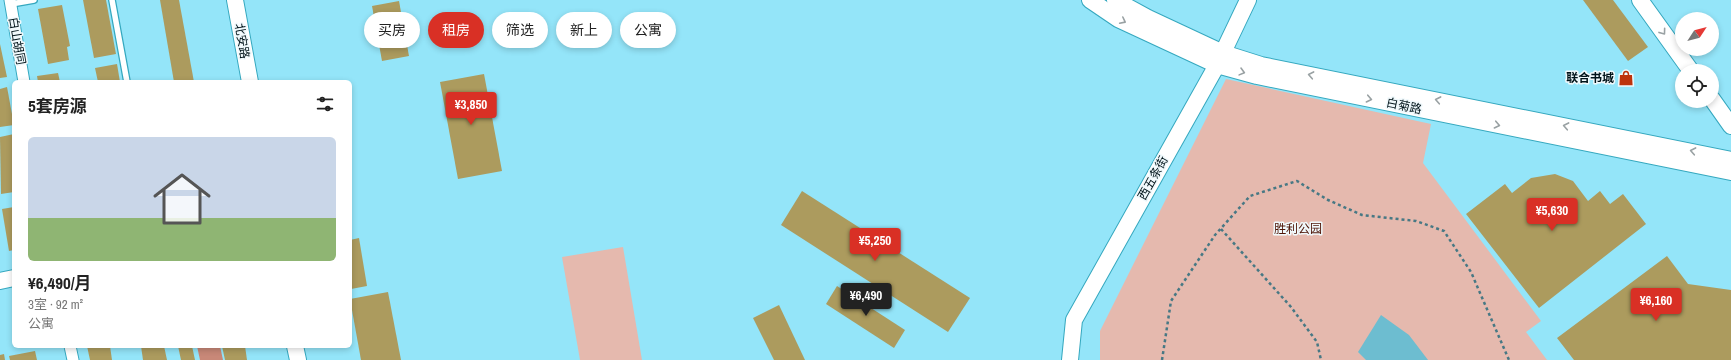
<!DOCTYPE html>
<html lang="zh">
<head>
<meta charset="utf-8">
<style>
  body { margin:0; font-family:"Archivo Narrow","Noto Sans SC",sans-serif; background:#f2f2f2; color:#222; height:100vh; display:flex; flex-direction:column; font-size:15px; white-space:nowrap }
  * { box-sizing:border-box; margin:0 }
  p { font-size:13px; color:#767676 }
  .icon { flex:none; width:22px; height:22px; fill:none; stroke:currentColor; stroke-width:2; stroke-linecap:round; stroke-linejoin:round }
  .map { position:relative; flex:1; overflow:hidden }
  .panel { position:absolute; left:12px; top:80px; width:340px; height:268px; display:flex; flex-direction:column; background:#fff; border-radius:6px; box-shadow:0 2px 6px #0003 }
  .panel>* { flex:none }
  .top-card { position:absolute; left:364px; top:12px; width:380px; height:36px; display:flex; gap:8px }
  .needle { width:26px; rotate:54deg }
  .tools { position:absolute; left:1675px; top:12px; display:grid; gap:8px }
  .tools a { display:grid; place-items:center; width:44px; height:44px; border-radius:50%; background:#fff; box-shadow:0 2px 6px #0003; font-size:20px }
  .price { position:absolute; translate:-50% -34px; padding:0 9px; border-radius:4px; background:#d93025; color:#fff; font-size:13px; line-height:26px; filter:drop-shadow(0 1px 2px #0008) }
  .price::after { content:''; position:absolute; left:50%; top:24px; width:12px; height:9px; margin-left:-6px; background:inherit; clip-path:polygon(0 0,100% 0,50% 100%) }
  .price.current { background:#222; color:#fff }
  ul { padding:0; list-style:none }
  li { display:grid; align-content:center; gap:8px; height:212px; padding:0 16px }
  li span { display:grid; place-items:center; height:124px; border-radius:6px; color:#555 }
  li>.icon { margin-inline-start:auto }
  span .icon { width:72px; height:72px; fill:#fffc; stroke-width:1 }
  li b { font-size:17px }
  h2 { display:flex; justify-content:space-between; align-items:center; height:48px; padding:0 16px; font-size:17px }
  .tag { padding:0 14px; border-radius:18px; background:#fff; box-shadow:0 2px 6px #0003; font-size:14px; line-height:36px }
  .tag.current { background:#d93025; color:#fff }
  .map>svg:first-child { display:block }
</style>
</head>
<body>
<div class="map">
<svg width="1731" height="360" viewBox="0 0 1731 360">
  <rect width="100%" height="100%" fill="#94e5f9"/>
  <g fill="#e5b9ae">
    <polygon points="1226,79 1431,124 1423,163 1541,321 1526,332 1547,360 1100,360 1100,331"/>
    <polygon points="623,247 642,360 580,360 562,257"/>
  </g>
  <polygon fill="#c88878" points="197,346 220,346 223,360 200,360"/>
  <polygon fill="#6dbdd0" points="1381,315 1409,335 1428,360 1366,360 1358,352"/>
  <g fill="#ac9b5e">
    <polygon points="83,0 106,0 116,54 94,58"/>
    <polygon points="160,0 179,0 194,82 174,82"/>
    <polygon points="1583,0 1613,0 1648,47 1628,61"/>
    <polygon points="399,1 409,56 382,61 372,6"/>
    <polygon points="62,5 70,46 67,47 69,60 48,64 38,9"/>
    <polygon points="0,44 7,77 0,78"/>
    <polygon points="117,64 120,82 98,82 95,68"/>
    <polygon points="58,73 60,82 38,82 37,76"/>
    <polygon points="484,74 502,171 458,179 440,82"/>
    <polygon points="7,87 14,125 0,127 0,89"/>
    <polygon points="14,134 14,192 1,194 0,137"/>
    <polygon points="1555,174 1573,181 1588,201 1600,191 1610,204 1623,194 1646,224 1539,308 1466,214 1505,184 1512,193 1531,178"/>
    <polygon points="802,191 970,298 948,332 781,225"/>
    <polygon points="14,207 14,250 9,251 2,209"/>
    <polygon points="359,238 367,286 351,289 350,240"/>
    <polygon points="1667,256 1688,284 1731,290 1731,360 1574,360 1557,338"/>
    <polygon points="837,286 905,330 894,348 826,304"/>
    <polygon points="388,292 401,360 361,360 350,299"/>
    <polygon points="779,305 805,360 774,360 753,318"/>
    <polygon points="87,346 110,346 112,360 90,360"/>
    <polygon points="141,346 164,346 167,360 143,360"/>
    <polygon points="178,346 192,346 195,360 181,360"/>
    <polygon points="222,346 245,346 247,360 225,360"/>
    <polygon points="35,351 37,360 10,360 9,356"/>
    <polygon points="4,354 5,360 0,360 0,355"/>
  </g>
  <g fill="none" stroke-linecap="round" stroke-linejoin="round">
    <g stroke="#35a8bf" stroke-width="8">
      <g id="lane">
        <polyline points="112,0 127,82"/>
        <polyline points="11,4 34,0"/>
      </g>
    </g>
    <g stroke="#35a8bf" stroke-width="13">
      <g id="street">
        <polyline points="10,0 24,82"/>
        <polyline points="70,346 73,360"/>
      </g>
    </g>
    <g stroke="#35a8bf" stroke-width="18">
      <g id="secondary">
        <polyline points="235,0 250,82"/>
        <polyline points="1090,0 1118,19 1217,65 1257,76 1731,172"/>
        <polyline points="1115,0 1148,18 1223,53 1261,65 1731,160"/>
        <polyline points="1640,0 1691,71"/>
        <polyline points="1712,99 1731,126"/>
        <polyline points="0,281 14,278"/>
        <polyline points="295,346 298,360"/>
        <polyline points="1070,360 1074,320 1217,65 1248,0"/>
      </g>
    </g>
    <g stroke="#477884" stroke-width="2.5" stroke-dasharray="3 3" stroke-linecap="butt">
      <polyline points="1221,229 1291,307 1317,342 1321,360"/>
      <polyline points="1162,360 1171,301 1215,235 1250,196 1297,181 1328,200 1362,215 1416,221 1444,231 1471,272 1509,360"/>
    </g>
    <use href="#lane" stroke="#fff" stroke-width="5.5"/>
    <use href="#street" stroke="#fff" stroke-width="11"/>
    <use href="#secondary" stroke="#fff" stroke-width="16"/>
  </g>
  <defs><path id="oneway-chevron" d="M-2-3.5L2.5 0L-2 3.5" fill="none" stroke-width="1.6" stroke-linecap="round" stroke-linejoin="round"/></defs>
  <g stroke="#99a1a3">
    <use href="#oneway-chevron" transform="translate(1123 21) rotate(27)"/>
    <use href="#oneway-chevron" transform="translate(1663 32) rotate(54)"/>
    <use href="#oneway-chevron" transform="translate(1242 72) rotate(15)"/>
    <use href="#oneway-chevron" transform="translate(1311 75) rotate(-169)"/>
    <use href="#oneway-chevron" transform="translate(1369 99) rotate(12)"/>
    <use href="#oneway-chevron" transform="translate(1438 100) rotate(-169)"/>
    <use href="#oneway-chevron" transform="translate(1497 125) rotate(12)"/>
    <use href="#oneway-chevron" transform="translate(1566 126) rotate(-169)"/>
    <use href="#oneway-chevron" transform="translate(1693 151) rotate(-169)"/>
  </g>
  <defs>
    <g id="shop-bare" transform="scale(1.2)"><path d="M-5-2.5h2.3a2.7 3.5 0 0 1 5.4 0H5L5.5 6h-11ZM-1.5-2.5h3a1.5 2.3 0 0 0-3 0Z" fill="#bd330c" stroke="#f0f9fc" stroke-width="2.5" paint-order="stroke"/></g>
  </defs>
  <g fill-rule="evenodd">
    <use href="#shop-bare" x="1626" y="78"/>
  </g>
  <g text-anchor="middle" stroke-width="3" stroke-linejoin="round" paint-order="stroke">
    <g font-size="12" fill="#001319" stroke="#f0f9fc">
      <text transform="translate(17 41) rotate(80)" y="4">白山胡同</text>
      <text transform="translate(242 41) rotate(80)" y="4">北安路</text>
      <text transform="translate(1404 106) rotate(12)" y="4">白菊路</text>
      <text transform="translate(1153 178) rotate(-61)" y="4">西五条街</text>
    </g>
    <g font-size="12" font-weight="bold" fill="#001319" stroke="#f0f9fc" text-anchor="end">
      <text x="1614" y="82">联合书城</text>
    </g>
    <g font-size="12" fill="#4e1406" stroke="#f0f9fc">
      <text x="1298" y="233">胜利公园</text>
    </g>
  </g>
</svg>
<div class="tools">
<a><svg class="needle" viewBox="-14 -14 28 28"><path d="M0-13l5 13h-10z" fill="#e53935"/><path d="M0 13l5-13h-10z" fill="#767676"/></svg></a>
<a><svg class="icon" aria-label="locate" viewBox="0 0 24 24"><circle cx="12" cy="12" r="6"/><path d="M12 2v4M12 18v4M2 12h4M18 12h4"/></svg></a>
</div>
<b class="price" style="left:471px;top:126px">¥3,850</b>
<b class="price" style="left:1552px;top:232px">¥5,630</b>
<b class="price" style="left:875px;top:262px">¥5,250</b>
<b class="price current" style="left:866px;top:317px">¥6,490</b>
<b class="price" style="left:1656px;top:322px">¥6,160</b>
<div class="top-card">
<a class="tag">买房</a>
<a class="tag current">租房</a>
<a class="tag">筛选</a>
<a class="tag">新上</a>
<a class="tag">公寓</a>
</div>
<section class="panel">
<h2>5套房源<svg class="icon" aria-label="filters" viewBox="0 0 24 24"><path d="M4 7h16M4 17h16"/><circle cx="9" cy="7" r="2"/><circle cx="15" cy="17" r="2"/></svg></h2>
<ul>
<li><span style="background:linear-gradient(#c9d6e8 65%,#8fb573 0)"><svg class="icon" aria-label="home" viewBox="0 0 24 24"><path d="M3 11l9-7 9 7M6 9v11h12V9"/></svg></span><div><b>¥6,490/月</b><p>3室 · 92 m²</p><p>公寓</p></div></li>
</ul>
</section>
</div>
</body>
</html>
